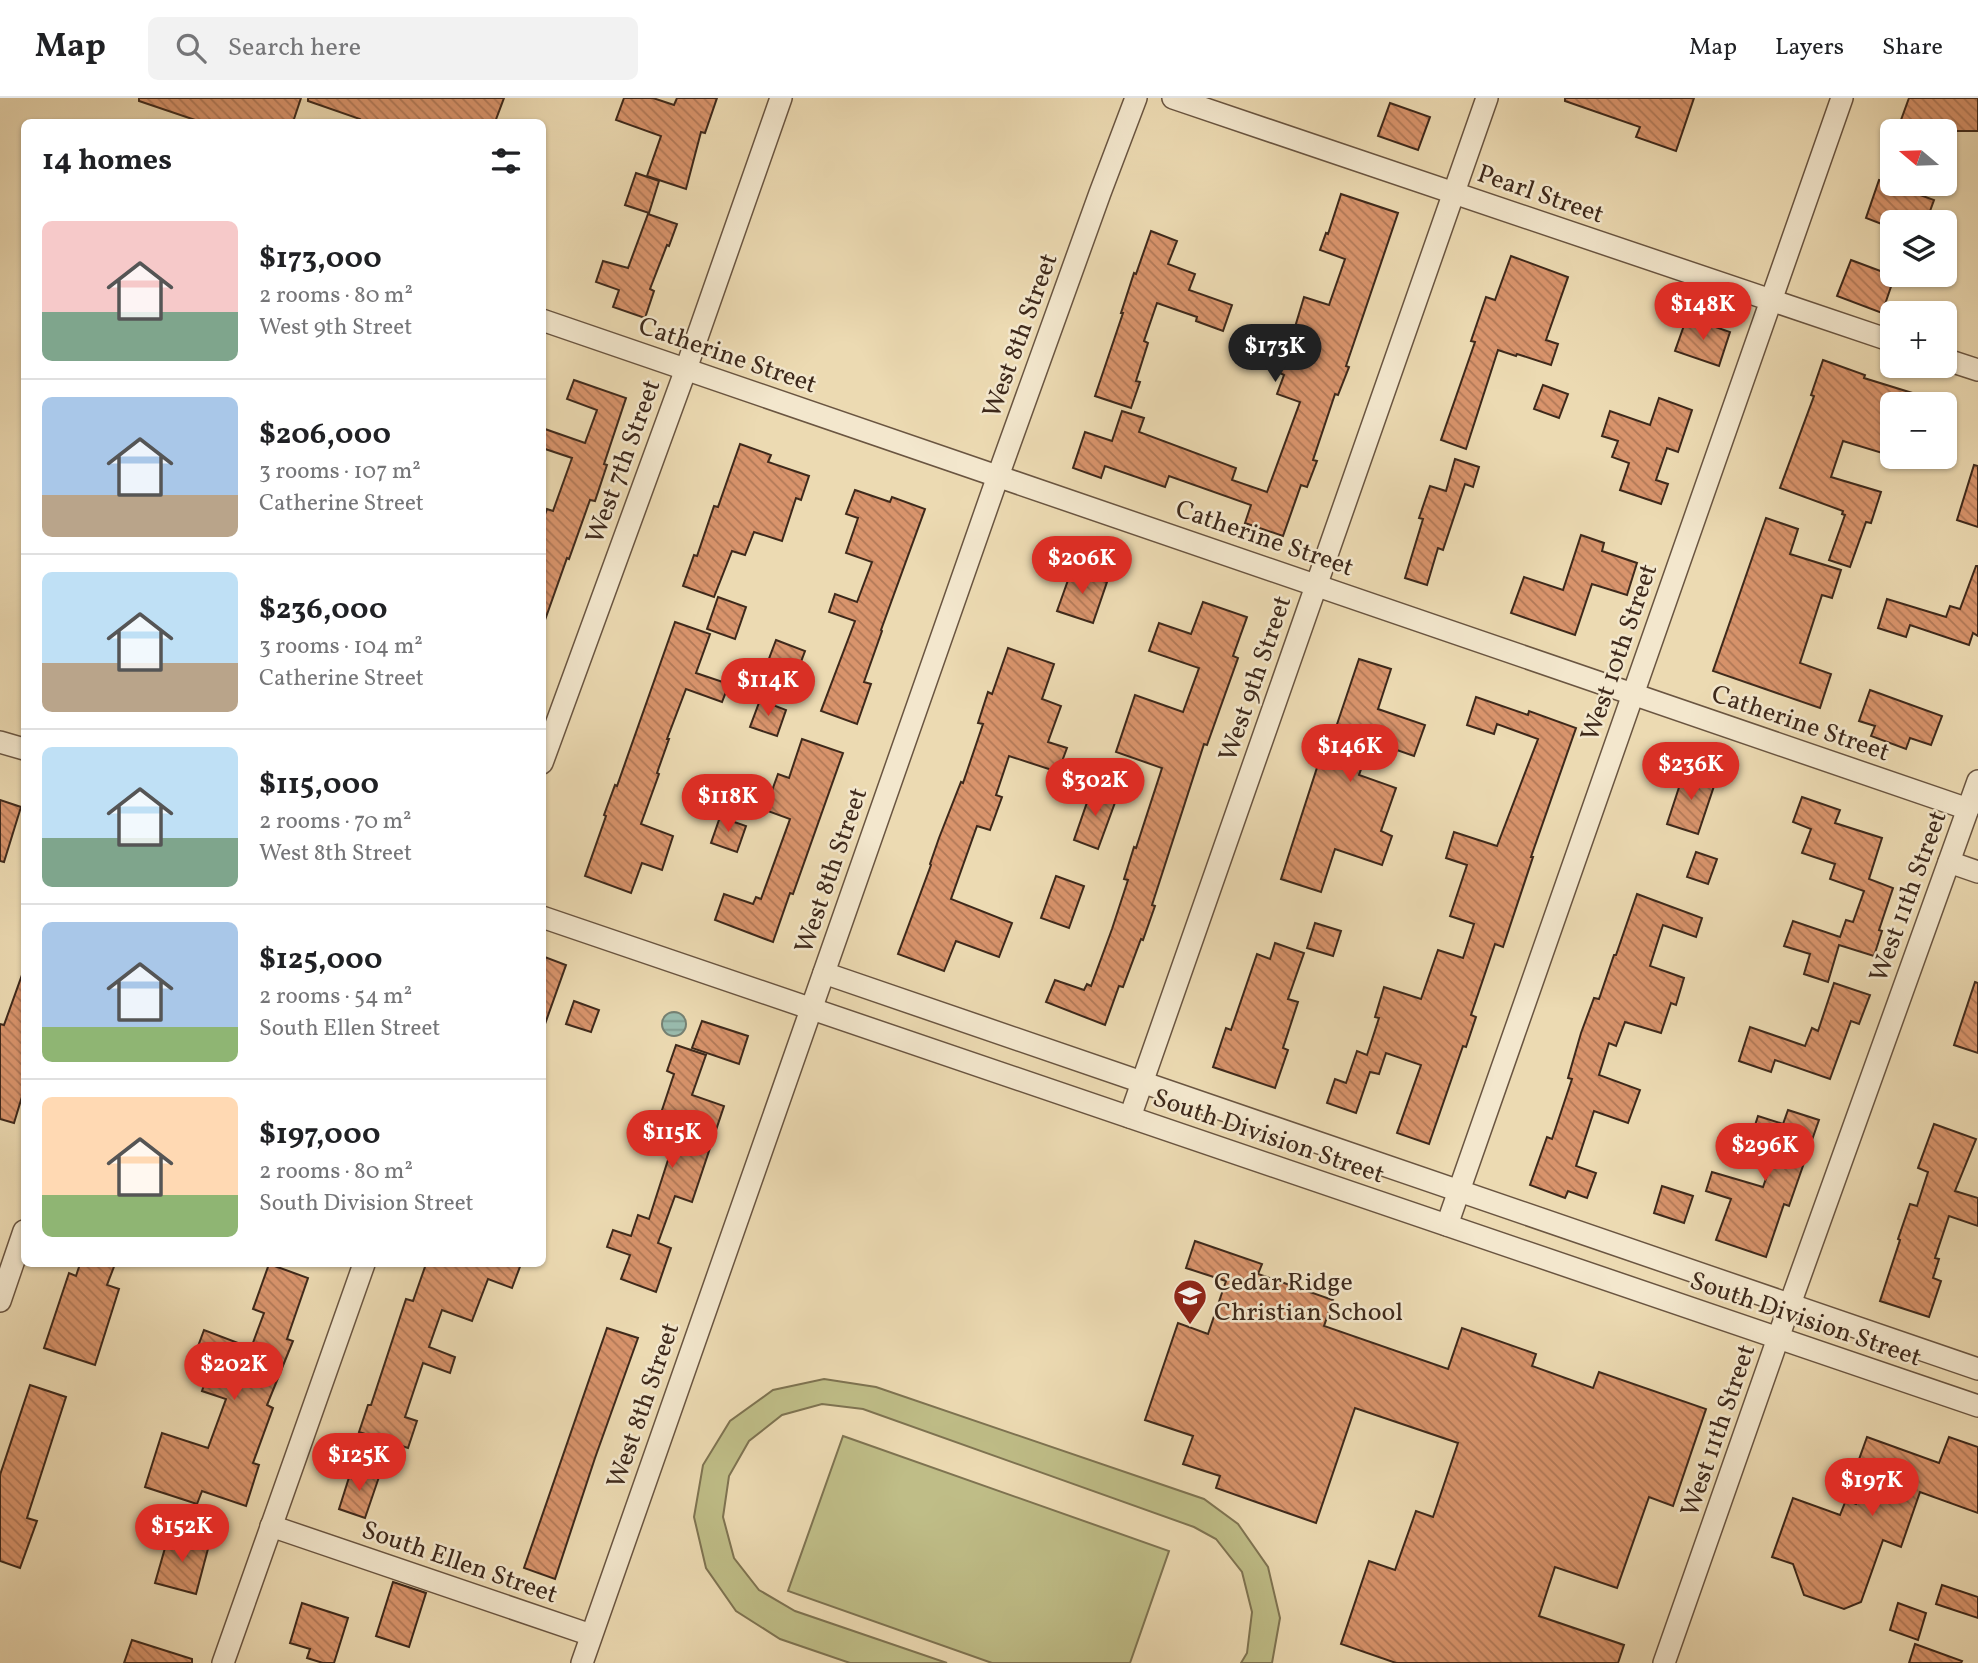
<!DOCTYPE html>
<html lang="en">
<head>
<meta charset="utf-8">
<style>
  body { margin:0; font-family:Vollkorn,serif; background:#f2f2f2; color:#202124; height:100vh; display:flex; flex-direction:column; font-size:26px; white-space:nowrap }
  * { box-sizing:border-box; margin:0 }
  p { font-size:23px; color:#757577 }
  .icon { flex:none; width:38px; height:38px; fill:none; stroke:currentColor; stroke-width:2; stroke-linecap:round; stroke-linejoin:round }
  .map { position:relative; flex:1; overflow:hidden }
  .sheet { position:absolute; left:21px; top:21px; width:525px; height:1148px; display:flex; flex-direction:column; background:#fff; border-radius:10px; box-shadow:0 2px 5px #0004 }
  .sheet>* { flex:none }
  .needle { width:46px; rotate:289deg }
  .fabs { position:absolute; left:1880px; top:21px; display:grid; gap:14px }
  .fabs a { display:grid; place-items:center; width:77px; height:77px; border-radius:10px; background:#fff; box-shadow:0 2px 5px #0004; font-size:35px }
  .price { position:absolute; translate:-50% -60px; padding:0 16px; border-radius:24px; background:#d93025; color:#fff; font-size:23px; line-height:46px; filter:drop-shadow(0 2px 4px #0008) }
  .price::after { content:''; position:absolute; left:50%; top:42px; width:21px; height:16px; margin-left:-10px; background:inherit; clip-path:polygon(0 0,100% 0,50% 100%) }
  .price.on { background:#222; color:#fff }
  ul { padding:0; list-style:none }
  li { display:flex; align-items:center; gap:21px; height:175px; padding:0 21px }
  li+li { border-top:2px solid #e0e0e0 }
  li span { display:grid; place-items:center; flex:none; width:196px; height:140px; border-radius:10px; color:#555 }
  li>.icon { margin-inline-start:auto }
  span .icon { width:84px; height:84px; fill:#fffc; stroke-width:1 }
  li b { font-size:30px }
  h2 { display:flex; justify-content:space-between; align-items:center; height:84px; padding:0 21px; font-size:30px }
  header { display:flex; align-items:center; gap:42px; box-sizing:border-box; height:98px; padding:0 35px; background:#fff; border-bottom:2px solid #e0e0e0 }
  header strong { font-size:33px }
  nav { display:flex; gap:38px; margin-inline-start:auto; font-size:24px }
  .search { width:490px; height:63px; background:#f2f2f2; display:flex; align-items:center; gap:18px; box-sizing:border-box; padding:0 24px; border-radius:10px; color:#757577; font-size:26px }
  .map>svg:first-child { display:block }
</style>
</head>
<body>
<header>
<strong>Map</strong>
<div class="search"><svg class="icon" aria-label="search" viewBox="0 0 24 24"><circle cx="10" cy="10" r="6"/><path d="M15 15l6 6"/></svg>Search here</div>
<nav><a>Map</a><a>Layers</a><a>Share</a></nav>
</header>
<div class="map">
<svg width="1978" height="1565" viewBox="0 0 1978 1565">
  <defs>
    <pattern id="water-rules" width="6" height="5" patternUnits="userSpaceOnUse" patternTransform="scale(1.75)"><rect width="6" height="5" fill="#99bbad"/><path d="M0 2.5h6" fill="none" stroke="#7e988c"/></pattern>
    <pattern id="building-back-hatch" width="6" height="6" patternUnits="userSpaceOnUse" patternTransform="scale(1.75)"><rect width="6" height="6" fill="#d9946c"/><path d="M-1 5l2 2M0 0l6 6M5-1l2 2" fill="none" stroke="#b17958"/></pattern>
  </defs>
  <rect width="100%" height="100%" fill="#ecdab2"/>
  <filter id="stains"><feTurbulence type="fractalNoise" baseFrequency=".00286" numOctaves="4"/><feColorMatrix values="0 0 0 0 .2 0 0 0 0 .09 0 0 0 0 .02 0 0 0 .5 -.17"/></filter>
  <radialGradient id="worn" r=".72"><stop offset=".6" stop-color="#630" stop-opacity="0"/><stop offset="1" stop-color="#630" stop-opacity=".3"/></radialGradient>
  <g fill="#bfbd87" stroke="#7e7351" stroke-width="2">
    <polygon points="824,1281 876,1289 1204,1401 1238,1426 1268,1469 1280,1520 1272,1565 1241,1565 1247,1555 1252,1514 1242,1474 1216,1441 1194,1429 863,1311 822,1306 782,1317 749,1343 729,1378 723,1419 734,1460 759,1492 795,1513 947,1565 850,1565 780,1541 736,1513 706,1470 694,1419 703,1367 730,1323 773,1292"/>
    <polygon points="843,1338 1169,1453 1130,1565 992,1565 788,1493"/>
  </g>
  <circle fill="url(#water-rules)" stroke="#758173" stroke-width="2" cx="674" cy="926" r="12"/>
  <g fill="url(#building-back-hatch)" stroke="#3e291b" stroke-width="2">
    <polygon points="139,0 301,0 293,24 201,24 139,3"/>
    <polygon points="308,0 504,0 495,24 359,24 360,21 308,3"/>
    <polygon points="624,0 653,0 674,7 677,0 717,0 705,35 701,34 686,91 647,78 661,38 616,22"/>
    <polygon points="1565,0 1694,0 1676,53 1636,39 1640,29 1565,3"/>
    <polygon points="1909,0 1978,0 1978,33 1897,33"/>
    <polygon points="1390,5 1430,19 1418,52 1378,38"/>
    <polygon points="636,75 659,83 649,115 625,107"/>
    <polygon points="1879,82 1934,102 1926,124 1892,124 1892,130 1866,120"/>
    <polygon points="1341,96 1398,115 1346,268 1349,269 1338,297 1335,296 1313,362 1317,363 1307,389 1301,387 1283,438 1245,425 1251,407 1169,378 1165,389 1105,368 1101,380 1073,370 1085,334 1112,343 1122,313 1144,320 1139,334 1236,370 1232,382 1267,394 1300,304 1277,296 1284,277 1280,275 1297,229 1295,229 1304,199 1329,207 1345,161 1320,152 1326,135 1328,136"/>
    <polygon points="648,116 677,126 669,148 667,147 650,191 654,193 645,220 613,209 619,192 596,184 603,163 628,170"/>
    <polygon points="1151,133 1177,143 1168,166 1195,176 1189,192 1232,207 1223,233 1196,223 1197,219 1157,205 1144,243 1148,245 1136,283 1140,284 1131,310 1095,298 1123,215 1121,215 1134,175 1136,176"/>
    <polygon points="1511,158 1568,179 1546,242 1558,246 1551,267 1517,256 1516,258 1498,252 1466,351 1441,342 1475,244 1471,243 1486,199 1495,202"/>
    <polygon points="1851,162 1891,177 1895,177 1882,215 1837,198"/>
    <polygon points="1687,219 1730,234 1719,268 1675,253"/>
    <polygon points="1823,262 1865,277 1864,280 1935,302 1934,306 1892,306 1892,358 1843,343 1831,379 1881,394 1871,425 1866,424 1850,469 1829,462 1845,417 1842,416 1843,413 1780,390 1814,298 1811,297"/>
    <polygon points="574,282 626,300 604,366 607,367 595,403 590,402 569,461 567,460 545,522 542,522 542,425 547,411 553,413 572,360 542,350 542,330 585,345 597,312 567,301"/>
    <polygon points="1543,287 1568,296 1559,320 1534,311"/>
    <polygon points="1659,300 1692,312 1678,354 1667,350 1656,382 1668,386 1661,406 1620,392 1629,365 1612,359 1618,343 1602,338 1610,313 1650,327"/>
    <polygon points="740,346 771,357 768,364 809,378 801,402 796,400 782,443 754,434 745,457 732,453 714,499 683,488 694,457 697,458 714,408 718,409"/>
    <polygon points="1455,361 1479,369 1473,389 1465,386 1443,452 1438,450 1427,487 1405,480 1423,421 1419,420 1430,388 1446,393"/>
    <polygon points="1974,367 1978,368 1978,429 1957,422"/>
    <polygon points="855,392 890,404 892,399 925,411 881,532 882,533 864,584 871,586 857,626 821,613 855,523 829,514 835,496 857,504 872,464 846,455 858,420 846,416"/>
    <polygon points="1766,420 1798,431 1790,456 1841,472 1832,500 1822,497 1800,565 1831,576 1820,610 1713,573"/>
    <polygon points="1581,437 1604,445 1602,453 1637,465 1627,497 1592,486 1575,537 1511,515 1524,479 1563,492"/>
    <polygon points="1976,468 1978,468 1978,538 1973,535 1969,547 1910,527 1906,539 1878,530 1887,501 1946,519 1950,508 1960,511"/>
    <polygon points="1072,471 1107,484 1093,525 1057,513"/>
    <polygon points="718,499 746,509 735,541 707,531"/>
    <polygon points="1203,504 1247,519 1233,558 1238,560 1207,647 1204,646 1152,807 1155,808 1143,842 1141,841 1123,889 1119,888 1105,927 1046,904 1055,882 1084,892 1087,886 1091,888 1112,831 1128,782 1124,781 1134,749 1136,750 1162,670 1116,654 1135,597 1183,614 1199,570 1149,553 1159,525 1191,536"/>
    <polygon points="675,524 710,536 696,575 729,586 722,604 686,591 667,641 669,641 657,675 659,676 641,726 673,738 662,772 642,765 631,795 585,778 606,718 604,717 615,687 617,688"/>
    <polygon points="776,542 805,553 796,577 767,566"/>
    <polygon points="1008,550 1054,566 1042,601 1061,608 1048,644 1067,650 1058,674 1009,658 996,697 1002,699 990,732 977,728 951,801 1012,825 999,859 956,843 944,873 898,856 931,767 930,766 939,740 961,684 963,685 983,626 978,625 988,594 992,596"/>
    <polygon points="1359,561 1391,571 1378,611 1425,627 1414,658 1371,643 1359,677 1396,690 1381,733 1392,738 1382,767 1335,751 1321,794 1281,781 1324,648 1329,650"/>
    <polygon points="1870,592 1942,618 1931,647 1910,640 1906,651 1871,638 1875,628 1859,623"/>
    <polygon points="1476,599 1528,617 1529,613 1576,630 1531,759 1533,759 1503,849 1495,846 1471,917 1476,919 1466,949 1463,948 1429,1046 1397,1035 1421,967 1386,955 1379,976 1370,974 1356,1015 1327,1005 1335,981 1346,985 1357,953 1367,957 1379,920 1375,919 1384,889 1421,901 1438,852 1463,860 1474,826 1450,818 1467,767 1446,760 1454,734 1497,748 1538,641 1497,626 1494,636 1467,627"/>
    <polygon points="760,602 786,612 777,638 750,629"/>
    <polygon points="802,641 843,655 793,796 790,795 773,844 715,822 724,796 753,806 756,799 761,801 790,721 765,712 778,676 789,680"/>
    <polygon points="1685,671 1716,682 1698,736 1667,726"/>
    <polygon points="1092,690 1117,699 1098,751 1074,742"/>
    <polygon points="1802,699 1840,712 1835,725 1882,740 1869,781 1893,790 1879,832 1882,833 1874,858 1839,847 1828,884 1804,876 1810,856 1784,848 1793,823 1840,839 1846,822 1853,824 1864,793 1830,781 1835,766 1802,755 1811,731 1793,724"/>
    <polygon points="0,702 21,709 4,764 0,763"/>
    <polygon points="720,719 746,728 737,754 711,745"/>
    <polygon points="1696,754 1717,761 1708,786 1687,779"/>
    <polygon points="1056,778 1084,788 1069,830 1041,820"/>
    <polygon points="1637,796 1702,820 1696,839 1663,827 1650,868 1684,880 1676,907 1671,905 1661,935 1625,924 1616,948 1609,945 1599,977 1640,992 1628,1025 1594,1013 1576,1068 1596,1075 1587,1100 1568,1093 1565,1100 1530,1087 1547,1039 1552,1041 1572,981 1568,980 1581,935 1594,900 1599,901 1614,857 1616,857"/>
    <polygon points="1315,825 1341,833 1333,858 1307,850"/>
    <polygon points="1275,845 1304,855 1288,901 1298,904 1283,950 1288,952 1275,990 1213,969 1226,930 1231,932 1257,856 1270,861"/>
    <polygon points="542,858 566,867 545,926 542,926"/>
    <polygon points="22,877 24,878 24,992 14,1025 0,1021 0,926 4,927"/>
    <polygon points="1975,884 1978,885 1978,955 1954,947"/>
    <polygon points="1834,885 1870,897 1859,926 1851,923 1830,981 1775,962 1771,974 1739,963 1750,929 1805,948 1812,930 1818,933"/>
    <polygon points="574,903 599,912 591,934 566,926"/>
    <polygon points="702,923 748,938 739,966 692,950"/>
    <polygon points="676,947 706,957 692,997 724,1008 692,1104 675,1098 658,1145 671,1150 656,1194 621,1181 630,1157 607,1149 613,1132 631,1138 638,1117 649,1121 668,1062 671,1063 681,1031 658,1024 674,976 667,973"/>
    <polygon points="1788,1012 1819,1022 1789,1108 1784,1106 1766,1159 1716,1142 1731,1101 1706,1093 1712,1074 1763,1089 1774,1058 1748,1049 1758,1018 1783,1026"/>
    <polygon points="1934,1026 1976,1041 1955,1093 1978,1100 1978,1128 1949,1118 1935,1160 1939,1161 1933,1180 1941,1183 1929,1219 1880,1203 1900,1142 1898,1141 1910,1106 1917,1108 1928,1074 1918,1070"/>
    <polygon points="1662,1088 1693,1098 1684,1125 1654,1115"/>
    <polygon points="1195,1143 1262,1166 1258,1176 1333,1202 1324,1228 1448,1271 1462,1230 1536,1256 1532,1268 1593,1290 1599,1274 1706,1311 1673,1408 1649,1399 1617,1490 1555,1469 1539,1518 1624,1547 1618,1565 1396,1565 1341,1546 1369,1463 1395,1472 1416,1413 1433,1419 1458,1345 1355,1310 1316,1425 1216,1390 1220,1378 1183,1366 1193,1338 1145,1322 1178,1225 1208,1236 1226,1183 1186,1170"/>
    <polygon points="80,1166 115,1166 107,1187 119,1191 95,1267 44,1250 69,1175 76,1178"/>
    <polygon points="269,1166 308,1180 287,1241 293,1243 267,1307 273,1310 253,1365 259,1367 246,1408 202,1393 197,1406 145,1389 162,1335 208,1350 226,1301 202,1293 210,1269 193,1262 204,1232 251,1250 264,1215 253,1211"/>
    <polygon points="426,1166 521,1166 512,1190 488,1181 472,1223 442,1212 429,1249 455,1259 450,1275 423,1265 405,1319 417,1323 408,1350 359,1334 368,1307 371,1307 406,1201 413,1203"/>
    <polygon points="607,1230 638,1240 595,1360 555,1481 524,1470"/>
    <polygon points="30,1287 66,1299 27,1420 37,1423 20,1470 0,1463 0,1377"/>
    <polygon points="1867,1339 1939,1365 1949,1339 1978,1349 1978,1415 1920,1394 1901,1449 1883,1442 1861,1504 1844,1511 1804,1497 1793,1466 1772,1459 1793,1400 1840,1417 1846,1402 1856,1406 1868,1371 1857,1367"/>
    <polygon points="352,1370 379,1379 365,1420 339,1411"/>
    <polygon points="169,1436 209,1447 196,1496 155,1485"/>
    <polygon points="393,1484 426,1495 409,1549 376,1538"/>
    <polygon points="1942,1487 1978,1499 1978,1520 1936,1506"/>
    <polygon points="302,1505 348,1520 334,1565 323,1565 307,1560 310,1551 290,1545"/>
    <polygon points="1898,1505 1926,1515 1918,1542 1890,1532"/>
    <polygon points="132,1542 192,1561 192,1565 124,1565"/>
    <polygon points="1915,1546 1962,1563 1961,1565 1909,1565"/>
  </g>
  <g fill="none" stroke-linecap="round" stroke-linejoin="round">
    <g stroke="#6a5541" stroke-width="24">
      <g id="street">
        <polyline points="1173,0 1892,243"/>
        <polyline points="542,222 1968,711"/>
        <polyline points="1944,261 1978,272"/>
        <polyline points="0,644 24,651"/>
        <polyline points="542,665 686,271 781,0"/>
        <polyline points="1949,764 1978,774"/>
        <polyline points="542,819 1978,1308"/>
        <polyline points="824,875 1978,1271"/>
        <polyline points="1130,1019 1487,0"/>
        <polyline points="1447,1127 1842,0"/>
        <polyline points="0,1203 24,1133"/>
        <polyline points="271,1428 591,1537"/>
        <polyline points="223,1565 364,1166"/>
        <polyline points="582,1565 998,378 1100,95 1136,0"/>
        <polyline points="1664,1565 1790,1206 1978,683"/>
      </g>
    </g>
    <use href="#street" stroke="#f3e7cd" stroke-width="21"/>
  </g>
  <defs>
    <g id="school-pin" transform="scale(1.75)"><path d="M0 17L-7.5 6A9.5 9.5 0 1 1 7.5 6Z" fill="#8f2418" stroke="#f3e7cd"/><path d="M0-5L7-2L0 1L-7-2ZM-4 1L0 2.5L4 1V4Q0 6-4 4Z" fill="#fff"/></g>
  </defs>
  <g fill-rule="evenodd">
    <use href="#school-pin" x="1190" y="1198"/>
  </g>
  <g text-anchor="middle" stroke-width="5" stroke-linejoin="round" paint-order="stroke">
    <g font-size="26" fill="#3e291b" stroke="#f3e7cd">
      <text transform="translate(1541 95) rotate(19)" y="9">Pearl Street</text>
      <text transform="translate(1019 237) rotate(-70)" y="9">West 8th Street</text>
      <text transform="translate(728 256) rotate(19)" y="9">Catherine Street</text>
      <text transform="translate(622 363) rotate(-70)" y="9">West 7th Street</text>
      <text transform="translate(1265 439) rotate(19)" y="9">Catherine Street</text>
      <text transform="translate(1618 554) rotate(-71)" y="9">West 10th Street</text>
      <text transform="translate(1254 580) rotate(-71)" y="9">West 9th Street</text>
      <text transform="translate(1801 624) rotate(19)" y="9">Catherine Street</text>
      <text transform="translate(830 772) rotate(-71)" y="9">West 8th Street</text>
      <text transform="translate(1907 798) rotate(-70)" y="9">West 11th Street</text>
      <text transform="translate(1269 1037) rotate(19)" y="9">South Division Street</text>
      <text transform="translate(1806 1220) rotate(19)" y="9">South Division Street</text>
      <text transform="translate(642 1307) rotate(-71)" y="9">West 8th Street</text>
      <text transform="translate(1717 1332) rotate(-71)" y="9">West 11th Street</text>
      <text transform="translate(460 1463) rotate(19)" y="9">South Ellen Street</text>
    </g>
    <g font-size="26" fill="#3e291b" stroke="#f3e7cd" text-anchor="start">
      <text x="1214" y="1192">Cedar Ridge<tspan x="1214" dy="30">Christian School</tspan></text>
    </g>
  </g>
  <rect width="100%" height="100%" filter="url(#stains)"/>
  <rect width="100%" height="100%" fill="url(#worn)"/>
</svg>
<div class="fabs">
<a><svg class="needle" viewBox="-14 -14 28 28"><path d="M0-13l5 13h-10z" fill="#e53935"/><path d="M0 13l5-13h-10z" fill="#757577"/></svg></a>
<a><svg class="icon" aria-label="layers" viewBox="0 0 24 24"><path d="M12 4l9 5-9 5-9-5zM3 14l9 5 9-5"/></svg></a>
<a>+</a>
<a>−</a>
</div>
<b class="price" style="left:1703px;top:244px">$148K</b>
<b class="price on" style="left:1275px;top:286px">$173K</b>
<b class="price" style="left:1082px;top:498px">$206K</b>
<b class="price" style="left:768px;top:620px">$114K</b>
<b class="price" style="left:1350px;top:686px">$146K</b>
<b class="price" style="left:1691px;top:704px">$236K</b>
<b class="price" style="left:1095px;top:720px">$302K</b>
<b class="price" style="left:728px;top:736px">$118K</b>
<b class="price" style="left:672px;top:1072px">$115K</b>
<b class="price" style="left:1765px;top:1085px">$296K</b>
<b class="price" style="left:234px;top:1304px">$202K</b>
<b class="price" style="left:359px;top:1395px">$125K</b>
<b class="price" style="left:1872px;top:1420px">$197K</b>
<b class="price" style="left:182px;top:1466px">$152K</b>
<section class="sheet">
<h2>14 homes<svg class="icon" aria-label="filters" viewBox="0 0 24 24"><path d="M4 7h16M4 17h16"/><circle cx="9" cy="7" r="2"/><circle cx="15" cy="17" r="2"/></svg></h2>
<ul>
<li><span style="background:linear-gradient(#f6c9c9 65%,#7fa58c 0)"><svg class="icon" aria-label="home" viewBox="0 0 24 24"><path d="M3 11l9-7 9 7M6 9v11h12V9"/></svg></span><div><b>$173,000</b><p>2 rooms · 80 m²</p><p>West 9th Street</p></div></li>
<li><span style="background:linear-gradient(#a9c7e8 70%,#b9a48a 0)"><svg class="icon" aria-label="home" viewBox="0 0 24 24"><path d="M3 11l9-7 9 7M6 9v11h12V9"/></svg></span><div><b>$206,000</b><p>3 rooms · 107 m²</p><p>Catherine Street</p></div></li>
<li><span style="background:linear-gradient(#bfe0f5 65%,#b9a48a 0)"><svg class="icon" aria-label="home" viewBox="0 0 24 24"><path d="M3 11l9-7 9 7M6 9v11h12V9"/></svg></span><div><b>$236,000</b><p>3 rooms · 104 m²</p><p>Catherine Street</p></div></li>
<li><span style="background:linear-gradient(#bfe0f5 65%,#7fa58c 0)"><svg class="icon" aria-label="home" viewBox="0 0 24 24"><path d="M3 11l9-7 9 7M6 9v11h12V9"/></svg></span><div><b>$115,000</b><p>2 rooms · 70 m²</p><p>West 8th Street</p></div></li>
<li><span style="background:linear-gradient(#a9c7e8 75%,#8fb573 0)"><svg class="icon" aria-label="home" viewBox="0 0 24 24"><path d="M3 11l9-7 9 7M6 9v11h12V9"/></svg></span><div><b>$125,000</b><p>2 rooms · 54 m²</p><p>South Ellen Street</p></div></li>
<li><span style="background:linear-gradient(#ffd9b3 70%,#8fb573 0)"><svg class="icon" aria-label="home" viewBox="0 0 24 24"><path d="M3 11l9-7 9 7M6 9v11h12V9"/></svg></span><div><b>$197,000</b><p>2 rooms · 80 m²</p><p>South Division Street</p></div></li>
</ul>
</section>
</div>
</body>
</html>
